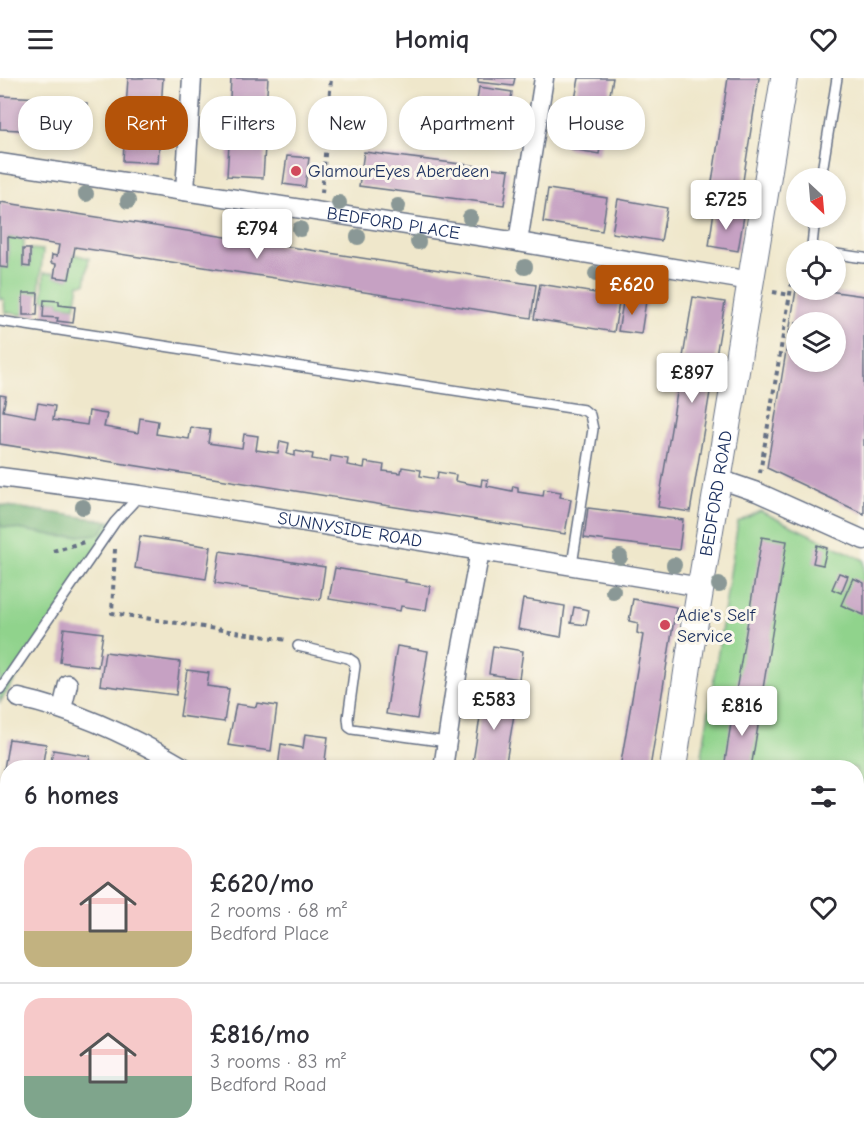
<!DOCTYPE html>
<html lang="en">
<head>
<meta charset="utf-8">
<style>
  body { margin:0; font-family:"Comic Neue",sans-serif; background:#f2f2f3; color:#2b2b33; height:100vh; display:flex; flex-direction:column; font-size:22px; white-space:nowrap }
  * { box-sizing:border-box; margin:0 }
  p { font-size:20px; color:#7c7c81 }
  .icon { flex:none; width:33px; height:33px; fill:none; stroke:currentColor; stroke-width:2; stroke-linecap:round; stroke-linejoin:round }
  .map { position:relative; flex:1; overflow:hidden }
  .side { position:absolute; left:0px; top:682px; width:864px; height:386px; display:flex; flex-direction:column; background:#fff; border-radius:24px 24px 0 0; box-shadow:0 3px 9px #0003 }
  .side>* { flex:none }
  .hud { position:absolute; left:18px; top:18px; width:828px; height:54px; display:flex; gap:12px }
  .needle { width:39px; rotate:154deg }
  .tools { position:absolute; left:786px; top:90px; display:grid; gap:12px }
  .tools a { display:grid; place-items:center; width:60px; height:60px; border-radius:50%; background:#fff; box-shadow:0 3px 9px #0003; font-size:30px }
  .price { position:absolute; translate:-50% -51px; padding:0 14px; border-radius:6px; background:#fff; color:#222; font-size:20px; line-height:39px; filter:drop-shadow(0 2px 3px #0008) }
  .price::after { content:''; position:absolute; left:50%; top:36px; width:18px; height:14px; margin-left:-9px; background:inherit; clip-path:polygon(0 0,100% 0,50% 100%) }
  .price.on { background:#b45309; color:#fff }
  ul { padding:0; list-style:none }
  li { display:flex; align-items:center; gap:18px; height:150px; padding:0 24px }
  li+li { border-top:2px solid #e1e1e2 }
  li span { display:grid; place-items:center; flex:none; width:168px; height:120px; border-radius:18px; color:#555 }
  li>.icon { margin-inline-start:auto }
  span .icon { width:72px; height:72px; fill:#fffc; stroke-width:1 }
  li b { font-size:26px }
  h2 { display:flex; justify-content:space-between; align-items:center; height:72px; padding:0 24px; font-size:26px }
  .pill { padding:0 21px; border-radius:24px; background:#fff; box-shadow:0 3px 9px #0003; font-size:21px; line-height:54px }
  .pill.on { background:#b45309; color:#fff }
  header { display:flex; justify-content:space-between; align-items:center; height:78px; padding:0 24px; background:#fff; font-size:27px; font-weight:700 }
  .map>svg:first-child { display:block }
</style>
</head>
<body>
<header><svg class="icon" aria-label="menu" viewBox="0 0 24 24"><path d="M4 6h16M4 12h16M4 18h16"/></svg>Homiq<svg class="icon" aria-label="heart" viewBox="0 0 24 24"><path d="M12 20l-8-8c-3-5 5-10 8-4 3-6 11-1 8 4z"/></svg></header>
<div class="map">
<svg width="864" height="1067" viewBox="0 0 864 1067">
  <rect width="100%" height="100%" fill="#fbf7ec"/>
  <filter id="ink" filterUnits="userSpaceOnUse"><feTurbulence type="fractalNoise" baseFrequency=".0167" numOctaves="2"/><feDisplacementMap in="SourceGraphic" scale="12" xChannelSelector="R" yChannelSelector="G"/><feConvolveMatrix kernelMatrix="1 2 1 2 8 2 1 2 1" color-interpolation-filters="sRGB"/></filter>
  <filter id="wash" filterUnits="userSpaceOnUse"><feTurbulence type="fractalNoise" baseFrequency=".008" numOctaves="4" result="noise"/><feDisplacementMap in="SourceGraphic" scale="24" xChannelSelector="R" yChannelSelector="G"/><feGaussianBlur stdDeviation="1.35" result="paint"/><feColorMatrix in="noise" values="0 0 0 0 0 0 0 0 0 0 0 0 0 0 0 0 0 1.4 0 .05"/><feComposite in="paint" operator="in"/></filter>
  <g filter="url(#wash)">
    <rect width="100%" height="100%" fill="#efe7cb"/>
    <g fill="#90d38c" stroke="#568175" stroke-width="1.5">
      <polygon points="8,159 24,161 23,188 30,188 30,171 43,172 39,214 23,237 5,234 4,221 0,221 0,189 8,189"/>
      <polygon points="73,176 89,180 85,206 79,206 75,229 59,227 59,223 44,222 43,221 44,195 55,195 55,199 69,201"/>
      <polygon points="0,427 121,445 0,624"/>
      <polygon points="760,433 864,482 864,946 861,951 856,951 856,690 700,690 738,444"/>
      <polygon points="0,712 8,721 8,999 0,1002"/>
      <polygon points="646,1060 832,1060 832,1061 831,1067 645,1067"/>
    </g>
    <polygon fill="#74b578" stroke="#48726b" stroke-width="1.5" points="0,427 109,443 100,456 64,459 0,448"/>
    <g id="blocks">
      <g fill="#c6a1c3" fill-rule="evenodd">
        <polygon points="128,0 163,0 161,32 126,30"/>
        <polygon points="231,0 268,0 264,60 228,58"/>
        <polygon points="478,0 515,0 513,8 478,4"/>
        <polygon points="579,0 613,0 599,76 566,70"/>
        <polygon points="728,0 759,0 738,135 708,130"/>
        <polygon points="479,9 512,14 506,54 473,49"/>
        <polygon points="0,18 42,20 40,53 0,51"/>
        <polygon points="45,23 87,25 85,58 43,56"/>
        <polygon points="333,25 365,28 361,65 329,62"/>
        <polygon points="126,35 161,38 158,85 123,83"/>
        <polygon points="229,66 265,68 263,100 227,98"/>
        <polygon points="364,74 509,92 504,127 359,108"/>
        <polygon points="287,78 309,80 305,109 283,106"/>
        <polygon points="548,111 607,120 602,153 543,144"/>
        <polygon points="618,121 667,130 661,163 612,155"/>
        <polygon points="0,124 536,207 531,240 75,169 69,201 62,200 54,199 56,186 51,185 52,177 57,178 59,167 8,159 8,190 0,189"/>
        <polygon points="714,133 744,138 738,173 709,168"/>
        <polygon points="23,171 30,171 30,189 23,188"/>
        <polygon points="540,206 620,219 614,254 534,241"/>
        <path d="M796,212H821L864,218V436L767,390ZM796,244H836V284H796Z"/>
        <polygon points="23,215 38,215 37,237 23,237"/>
        <polygon points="624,219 646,223 641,256 618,253"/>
        <polygon points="693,219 725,224 690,434 658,429"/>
        <polygon points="44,222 59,223 59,227 75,229 73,245 57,243 58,240 43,239"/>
        <polygon points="0,317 6,318 3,333 35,339 38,325 55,328 53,342 87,347 89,333 99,335 107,336 104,349 138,355 140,340 158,343 156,356 189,361 191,349 201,351 210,352 208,365 242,370 244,356 258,358 256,372 278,375 280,363 289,365 287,376 295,378 295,373 313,376 312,381 330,384 331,378 348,381 347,387 364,390 365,384 384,387 383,393 401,395 402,389 421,392 420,398 437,401 438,394 456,397 455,403 481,408 482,401 488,402 487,408 512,413 513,408 518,409 518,414 543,418 544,411 561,414 560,419 571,421 565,456 0,366"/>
        <polygon points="588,430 683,442 679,472 584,460"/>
        <polygon points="140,458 211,469 206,501 135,490"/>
        <polygon points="762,459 787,463 761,623 735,619"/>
        <polygon points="817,467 827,470 823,487 813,485"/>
        <polygon points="220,473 325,489 320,522 215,505"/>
        <polygon points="335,490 406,502 405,504 430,508 426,532 401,528 400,533 329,521"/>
        <polygon points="839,495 848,498 841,515 832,511"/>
        <polygon points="853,500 864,505 864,537 841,527"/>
        <polygon points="523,521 565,528 561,559 518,551"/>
        <polygon points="633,521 676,529 650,690 620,690 643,557 637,555 638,545 629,543"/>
        <polygon points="574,529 589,532 586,547 571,545"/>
        <polygon points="64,550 103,555 98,589 60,584"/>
        <polygon points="397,568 428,573 417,641 386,636"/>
        <polygon points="493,568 523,573 519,601 489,596"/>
        <polygon points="105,574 180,584 176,617 100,607"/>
        <polygon points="187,592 209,595 207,608 229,611 224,644 180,638"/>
        <polygon points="484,614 517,619 505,690 472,690"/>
        <polygon points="257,625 277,628 271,673 228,667 236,626 256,629"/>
        <polygon points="734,626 761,630 751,690 724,690"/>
        <polygon points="305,656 328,659 324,690 278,690 281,666 303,670"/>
        <polygon points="9,661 46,666 42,690 4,691"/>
        <polygon points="53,672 90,678 88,690 50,690"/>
        <polygon points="103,1060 140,1060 141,1067 105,1067"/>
        <polygon points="557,1060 592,1060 591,1067"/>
        <polygon points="496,1061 528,1066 528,1067 495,1067"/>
      </g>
    </g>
  </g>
  <g filter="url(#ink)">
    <use href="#blocks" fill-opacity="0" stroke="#656f84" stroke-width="1.5"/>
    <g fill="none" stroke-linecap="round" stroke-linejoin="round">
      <g stroke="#656f84" stroke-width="12">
        <g id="lane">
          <polyline points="821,100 837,0"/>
          <polyline points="815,140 812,167 819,172"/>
          <polyline points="836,176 864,180"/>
          <polyline points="0,243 584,332 590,337 593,351 572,487"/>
          <polyline points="298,568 348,580 354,584 355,588 348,640 349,649 352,651 447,664"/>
          <polyline points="0,611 115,444 140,417"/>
          <polyline points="486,1067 487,1060"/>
        </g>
      </g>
      <g stroke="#656f84" stroke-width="21">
        <g id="street">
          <path id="s1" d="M0,85L518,164L751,203"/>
          <polyline points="185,113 192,0"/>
          <polyline points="518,164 544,0"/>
          <path id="s2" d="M0,399L140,417L701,509"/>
          <polyline points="719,401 757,414 864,462"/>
          <path d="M19,620C79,633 133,659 185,690"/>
          <polyline points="62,631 68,606"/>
          <polyline points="443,690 459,584 480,473"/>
          <polyline points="856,995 864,973"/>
          <polyline points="180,1060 181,1067"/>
          <polyline points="357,1060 366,1067"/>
          <polyline points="301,1067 325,1060"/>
          <polyline points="842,1067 843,1060"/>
        </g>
      </g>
      <g stroke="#656f84" stroke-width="28">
        <g id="secondary">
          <path id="s3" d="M673,690L690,574L784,0"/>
          <polyline points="618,1067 619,1060"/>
        </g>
      </g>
      <g stroke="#656f84" stroke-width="4" stroke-dasharray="4.5 4.5" stroke-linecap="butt">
        <polyline points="322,115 331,0"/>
        <polyline points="773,214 790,217"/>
        <polyline points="760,395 792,204"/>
        <polyline points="115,471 112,535 287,562"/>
        <polyline points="53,473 84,464"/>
        <polyline points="0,790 8,798"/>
        <polyline points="0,974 8,966"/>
        <polyline points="856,1032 864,1034"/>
      </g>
      <use href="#lane" stroke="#fff" stroke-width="9"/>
      <use href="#street" stroke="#fff" stroke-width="18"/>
      <use href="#secondary" stroke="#fff" stroke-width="26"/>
    </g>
    <g fill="#8a9896">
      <circle cx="86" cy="116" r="8"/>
      <circle cx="128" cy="123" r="8"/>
      <circle cx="339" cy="125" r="8"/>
      <circle cx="398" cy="128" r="8"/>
      <circle cx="470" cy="140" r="8"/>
      <circle cx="300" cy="151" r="8"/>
      <circle cx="358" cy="159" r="8"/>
      <circle cx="418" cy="164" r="8"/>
      <circle cx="525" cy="189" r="8"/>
      <circle cx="596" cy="196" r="8"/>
      <circle cx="83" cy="429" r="8"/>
      <circle cx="620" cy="479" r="8"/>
      <circle cx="674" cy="487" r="8"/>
      <circle cx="719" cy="507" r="8"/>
      <circle cx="613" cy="513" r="8"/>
    </g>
  </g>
  <g fill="#d1495b" stroke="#fbf7ec" stroke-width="2">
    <circle cx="296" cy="93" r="6"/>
    <circle cx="665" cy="547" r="6"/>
  </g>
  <g text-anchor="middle" stroke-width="6" stroke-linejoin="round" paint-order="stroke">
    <g font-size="18" fill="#1b2f5e" stroke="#fbf7ec" text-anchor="start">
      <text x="308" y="99">GlamourEyes Aberdeen</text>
      <text x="677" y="543">Adie's Self<tspan x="677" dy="21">Service</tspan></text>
    </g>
    <g font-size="18" fill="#1b2f5e" stroke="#fbf7ec">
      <text dy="6" stroke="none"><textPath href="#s1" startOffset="398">BEDFORD PLACE</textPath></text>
      <text dy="6" stroke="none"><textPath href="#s3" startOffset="278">BEDFORD ROAD</textPath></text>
      <text dy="6" stroke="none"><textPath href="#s2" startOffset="354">SUNNYSIDE ROAD</textPath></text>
    </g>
  </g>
</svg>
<div class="tools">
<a><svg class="needle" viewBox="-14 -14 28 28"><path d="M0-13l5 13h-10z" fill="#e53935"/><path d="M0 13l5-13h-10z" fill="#7c7c81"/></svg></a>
<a><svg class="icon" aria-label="locate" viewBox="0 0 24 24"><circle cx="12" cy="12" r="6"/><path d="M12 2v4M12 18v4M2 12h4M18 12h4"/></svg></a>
<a><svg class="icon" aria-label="layers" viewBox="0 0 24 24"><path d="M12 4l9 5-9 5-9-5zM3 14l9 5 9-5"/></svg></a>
</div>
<b class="price" style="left:726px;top:153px">£725</b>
<b class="price" style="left:257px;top:182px">£794</b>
<b class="price on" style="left:632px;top:238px">£620</b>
<b class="price" style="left:692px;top:326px">£897</b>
<b class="price" style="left:494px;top:653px">£583</b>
<b class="price" style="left:742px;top:659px">£816</b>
<div class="hud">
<a class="pill">Buy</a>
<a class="pill on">Rent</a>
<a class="pill">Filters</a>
<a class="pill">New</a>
<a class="pill">Apartment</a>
<a class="pill">House</a>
</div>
<section class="side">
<h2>6 homes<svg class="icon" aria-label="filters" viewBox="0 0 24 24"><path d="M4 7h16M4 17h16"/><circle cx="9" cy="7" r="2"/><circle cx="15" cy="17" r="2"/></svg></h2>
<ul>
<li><span style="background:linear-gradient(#f6c9c9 70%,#c2b280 0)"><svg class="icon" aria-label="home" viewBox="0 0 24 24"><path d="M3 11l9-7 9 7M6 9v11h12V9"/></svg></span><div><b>£620/mo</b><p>2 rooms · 68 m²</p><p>Bedford Place</p></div><svg class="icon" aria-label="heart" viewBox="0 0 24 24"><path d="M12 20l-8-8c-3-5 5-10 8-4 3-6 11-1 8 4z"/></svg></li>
<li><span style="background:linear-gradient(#f6c9c9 65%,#7fa58c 0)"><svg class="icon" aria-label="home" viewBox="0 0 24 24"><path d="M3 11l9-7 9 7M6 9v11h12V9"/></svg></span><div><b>£816/mo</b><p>3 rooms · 83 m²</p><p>Bedford Road</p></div><svg class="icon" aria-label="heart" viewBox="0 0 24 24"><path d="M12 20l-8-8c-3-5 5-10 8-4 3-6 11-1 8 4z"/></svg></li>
</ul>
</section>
</div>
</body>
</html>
